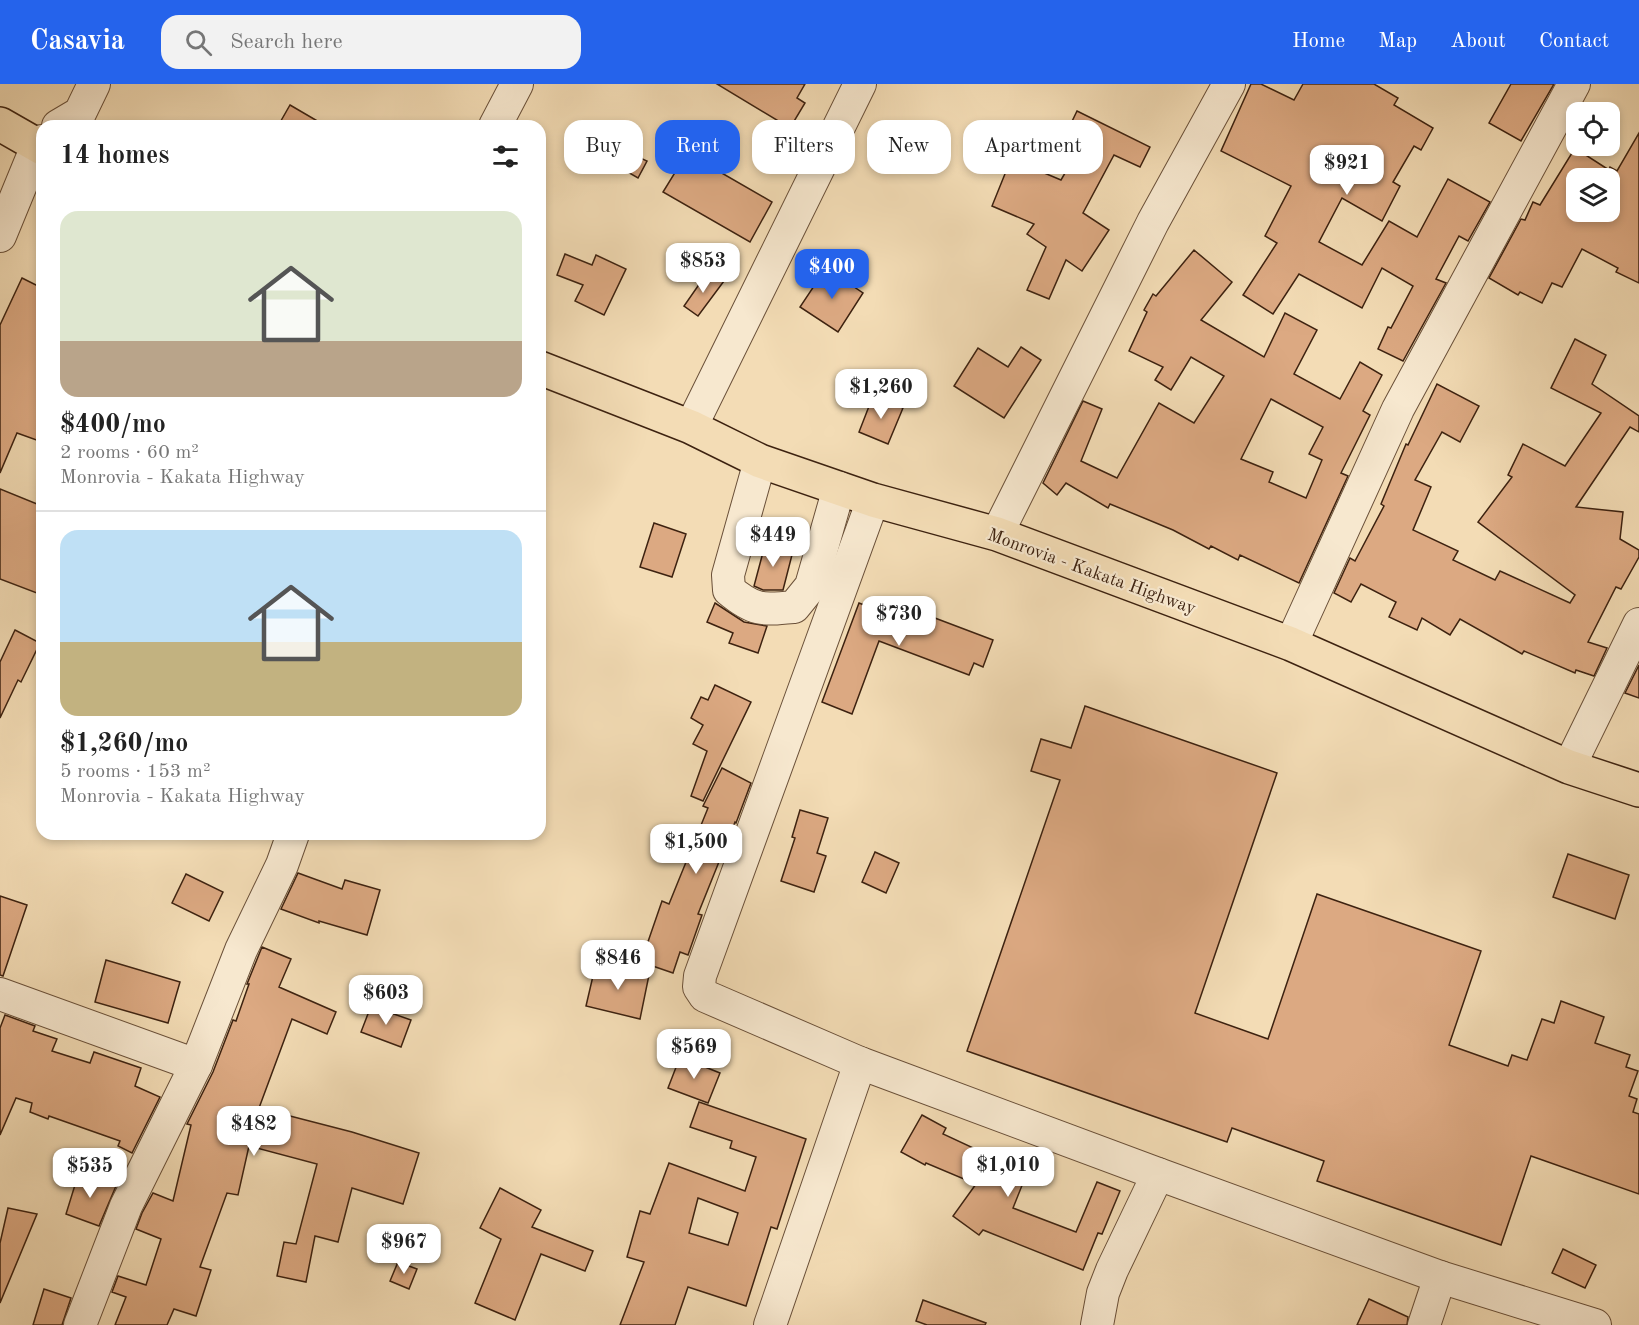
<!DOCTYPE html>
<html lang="en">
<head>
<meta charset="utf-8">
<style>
  body { margin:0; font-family:"Old Standard TT",serif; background:#f2f2f2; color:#222; height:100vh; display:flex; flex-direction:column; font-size:22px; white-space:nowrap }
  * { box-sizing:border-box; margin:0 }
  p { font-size:20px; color:#767676 }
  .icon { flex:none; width:33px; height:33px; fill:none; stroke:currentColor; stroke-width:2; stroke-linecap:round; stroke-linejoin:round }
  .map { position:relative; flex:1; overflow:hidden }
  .details { position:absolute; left:36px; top:36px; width:510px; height:720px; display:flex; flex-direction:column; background:#fff; border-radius:18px; box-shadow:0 3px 9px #0003 }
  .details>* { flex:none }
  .guide { position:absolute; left:564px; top:36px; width:570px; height:54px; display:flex; gap:12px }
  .controls { position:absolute; left:1566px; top:18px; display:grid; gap:12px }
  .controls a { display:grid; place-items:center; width:54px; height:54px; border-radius:12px; background:#fff; box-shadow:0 3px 9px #0003; font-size:30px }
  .price { position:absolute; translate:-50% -51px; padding:0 14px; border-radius:12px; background:#fff; color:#222; font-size:20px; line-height:39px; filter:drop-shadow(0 2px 3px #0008) }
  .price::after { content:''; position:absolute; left:50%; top:36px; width:18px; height:14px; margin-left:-9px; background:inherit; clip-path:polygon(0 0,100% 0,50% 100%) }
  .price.current { background:#2563eb; color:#fff }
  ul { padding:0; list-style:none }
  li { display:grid; align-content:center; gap:12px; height:318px; padding:0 24px }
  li+li { border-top:2px solid #e0e0e0 }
  li span { display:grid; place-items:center; height:186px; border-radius:18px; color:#555 }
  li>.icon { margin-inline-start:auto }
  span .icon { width:108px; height:108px; fill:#fffc; stroke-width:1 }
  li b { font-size:26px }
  h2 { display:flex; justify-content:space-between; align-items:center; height:72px; padding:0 24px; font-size:26px }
  .chip { padding:0 21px; border-radius:18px; background:#fff; box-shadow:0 3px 9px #0003; font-size:21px; line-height:54px }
  .chip.current { background:#2563eb; color:#fff }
  header { display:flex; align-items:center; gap:36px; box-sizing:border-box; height:84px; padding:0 30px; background:#2563eb; color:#fff }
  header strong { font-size:28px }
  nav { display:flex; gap:33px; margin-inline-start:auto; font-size:21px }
  .search { width:420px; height:54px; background:#f2f2f2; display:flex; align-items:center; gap:15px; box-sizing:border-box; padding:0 21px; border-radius:18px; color:#767676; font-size:22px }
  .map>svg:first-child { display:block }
</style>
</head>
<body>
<header>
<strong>Casavia</strong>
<div class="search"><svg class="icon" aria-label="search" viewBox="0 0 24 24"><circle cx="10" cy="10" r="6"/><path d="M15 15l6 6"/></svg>Search here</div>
<nav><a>Home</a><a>Map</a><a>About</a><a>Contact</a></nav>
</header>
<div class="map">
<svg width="1639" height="1241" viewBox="0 0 1639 1241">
  <rect width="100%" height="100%" fill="#f3dcb5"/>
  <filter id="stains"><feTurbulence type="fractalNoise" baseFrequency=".00333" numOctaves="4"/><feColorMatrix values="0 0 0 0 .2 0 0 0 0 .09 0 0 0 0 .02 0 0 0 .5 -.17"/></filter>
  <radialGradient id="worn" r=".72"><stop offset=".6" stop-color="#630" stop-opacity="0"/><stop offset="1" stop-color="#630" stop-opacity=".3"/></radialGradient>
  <g fill="#dca982" stroke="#3d2210" stroke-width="1.5" fill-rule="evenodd">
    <polygon points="717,0 805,0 797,14 805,19 790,44"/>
    <polygon points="1251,0 1261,0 1294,16 1303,0 1374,0 1398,14 1394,21 1433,44 1421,66 1414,62 1393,98 1400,102 1382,137 1342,114 1319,158 1362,181 1389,137 1417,153 1448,95 1490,118 1468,157 1459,152 1436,195 1446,199 1403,277 1378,265 1388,243 1391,244 1413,202 1382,184 1362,224 1299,190 1273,230 1243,211 1277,159 1265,152 1291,102 1221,67"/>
    <polygon points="1511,0 1554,0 1521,57 1489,39"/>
    <polygon points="290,21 326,42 278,42"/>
    <polygon points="1077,27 1150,63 1140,83 1114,71 1083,129 1109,146 1082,187 1066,176 1049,215 1027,206 1046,163 1027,150 1034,140 992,122 1011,75 1061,96 1083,58 1066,50"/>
    <path d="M1639,49V199L1616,188L1618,184L1582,165L1562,203L1552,199L1542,219L1520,208L1518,211L1489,194L1521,135L1525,136L1533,118L1540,121L1575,64L1609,86L1610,83L1617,87ZM1576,94H1610V128H1576Z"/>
    <polygon points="593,52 647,77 638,94 586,64"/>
    <polygon points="687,69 772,118 750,158 663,108"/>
    <path d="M1194,166L1232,198L1201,236L1264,273L1285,229L1317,246L1294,290L1340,315L1360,278L1382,291L1363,327L1370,331L1341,389L1348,392L1299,499L1240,471L1238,476L1211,462L1209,465L1173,446L1110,420L1108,424L1066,399L1057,411L1043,399L1083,317L1102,325L1081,377L1117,394L1159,319L1194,339L1224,292L1191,273L1171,306L1155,296L1163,283L1129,267L1147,228L1144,226L1153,210L1156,212ZM1271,315L1323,343L1309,370L1322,376L1306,414L1269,398L1273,388L1241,375Z"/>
    <polygon points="565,170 592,181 596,171 626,185 604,231 575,217 583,201 557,191"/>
    <polygon points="826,184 863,209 838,248 800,223"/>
    <polygon points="707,189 724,197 698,232 684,222"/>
    <polygon points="22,194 42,204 42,358 17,349 0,389 0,241"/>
    <polygon points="1575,255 1606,271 1592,300 1639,332 1639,348 1630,343 1576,423 1623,428 1620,455 1639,466 1639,473 1621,505 1616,503 1588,558 1607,564 1594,592 1576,586 1575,589 1524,567 1522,570 1460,535 1450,551 1422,534 1417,546 1389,533 1396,518 1361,500 1351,518 1334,509 1350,474 1355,477 1384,422 1381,420 1406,360 1408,361 1437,300 1479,322 1460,358 1442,348 1415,396 1431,403 1413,446 1458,467 1453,476 1495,496 1500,487 1570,519 1575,511 1478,438 1512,393 1508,391 1523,360 1565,382 1601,329 1551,304"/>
    <polygon points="1021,263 1041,276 1004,334 954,302 978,264 1008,283"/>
    <polygon points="873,312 903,324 888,360 859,348"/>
    <polygon points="0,405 42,422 42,511 0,495"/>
    <polygon points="654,439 686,450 672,493 640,483"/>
    <polygon points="766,457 793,467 783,506 763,506 754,502"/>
    <polygon points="882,514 993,556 983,583 974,579 969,591 879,557 852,630 822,618 859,519 877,526"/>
    <polygon points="715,519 744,538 767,542 758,569 729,559 733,549 707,538"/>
    <polygon points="15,546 40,559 21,598 18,596 0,634 0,578"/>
    <polygon points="1639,581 1639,614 1625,609"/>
    <polygon points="715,601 751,618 703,717 691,712 707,667 693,660 703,641 691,634 701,613 708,616"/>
    <polygon points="1085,622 1277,689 1195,929 1268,955 1317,810 1481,867 1449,961 1508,982 1512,971 1527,976 1542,935 1554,939 1561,917 1604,933 1595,959 1630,971 1626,983 1638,987 1629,1012 1637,1015 1633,1028 1639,1030 1639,1110 1531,1072 1501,1161 1317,1097 1324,1077 1232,1044 1227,1058 967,967 1060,696 1031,687 1041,655 1071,664"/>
    <polygon points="722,684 751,699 736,739 735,738 698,830 702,831 688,871 680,868 673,889 641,878 662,817 669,820 708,724 703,722"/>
    <polygon points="800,726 828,734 817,769 826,772 814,808 781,797 795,754 792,753"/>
    <polygon points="875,768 899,779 886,809 862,798"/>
    <polygon points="1568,770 1629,791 1615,835 1553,813"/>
    <polygon points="298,789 342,805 345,796 380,806 367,851 319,837 319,839 281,825"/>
    <polygon points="186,790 223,808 209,837 172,819"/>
    <polygon points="0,812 27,821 3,892 0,891"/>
    <polygon points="262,863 291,875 279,903 336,928 327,950 292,935 259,1024 352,1048 419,1069 403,1120 352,1104 338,1158 315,1152 306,1198 277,1192 284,1158 296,1160 317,1080 249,1062 238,1111 227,1109 200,1183 211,1186 196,1232 174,1225 167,1241 115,1241 126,1213 112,1208 118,1192 146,1201 161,1155 136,1145 142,1129 153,1109 173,1117 191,1041 187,1040 213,988 233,936 236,937 249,900 247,900"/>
    <polygon points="106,876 180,898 168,939 95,918"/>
    <polygon points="596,879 649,891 640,935 586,922"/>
    <polygon points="371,922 411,936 401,963 361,948"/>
    <polygon points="5,931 35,942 33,947 57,955 52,967 90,979 94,968 141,984 135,1002 160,1013 132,1069 118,1062 120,1057 49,1032 48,1035 30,1028 32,1019 16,1014 0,1051 0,944"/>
    <polygon points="680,973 720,989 708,1019 668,1004"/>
    <path d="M699,1018L806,1055L777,1145L771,1143L746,1222L688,1203L675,1241H620L644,1178L627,1173L640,1127L650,1130L669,1079L745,1107L756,1073L730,1064L732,1057L690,1043ZM698,1114L738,1129L728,1161L689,1149Z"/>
    <polygon points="922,1031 946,1044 943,1050 1027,1089 1013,1124 1076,1148 1097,1098 1120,1107 1102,1150 1098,1149 1083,1186 983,1146 979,1151 953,1132 976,1100 926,1079 925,1081 901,1068"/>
    <polygon points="79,1088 116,1102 99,1142 66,1130"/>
    <polygon points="500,1104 541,1126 532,1143 593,1167 585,1187 541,1170 515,1236 475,1219 501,1155 480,1144"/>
    <polygon points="8,1124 37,1130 0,1219 0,1159"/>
    <polygon points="1563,1165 1596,1181 1585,1204 1552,1189"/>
    <polygon points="398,1178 417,1185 409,1205 390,1197"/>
    <polygon points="44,1205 71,1214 62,1241 33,1241"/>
    <polygon points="1369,1215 1408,1233 1407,1241 1357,1241"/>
    <polygon points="923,1216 986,1239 985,1241 927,1241 916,1237"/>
  </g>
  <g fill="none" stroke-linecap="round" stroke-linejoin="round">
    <g stroke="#6a5039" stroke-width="34">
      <g id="minor">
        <polyline points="58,42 80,29 94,0"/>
        <polyline points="495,42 517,0"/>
        <polyline points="0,152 37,62 42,57"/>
        <polyline points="691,343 860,0"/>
        <path d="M760,377L728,491L729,506C754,527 762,526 794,523L811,502L839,404"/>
        <polyline points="873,416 700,892 699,903 705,912 860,979 1158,1090 1440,1193 1595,1241"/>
        <polyline points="997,450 1153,138 1229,0"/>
        <polyline points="1291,560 1398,325 1574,0"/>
        <polyline points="1569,683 1639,540"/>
        <polyline points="0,910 196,981"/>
        <polyline points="80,1241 126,1122 196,981 241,866 282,781 293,750"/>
        <polyline points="770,1241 860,979"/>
        <polyline points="1097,1241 1103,1209 1112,1186 1158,1090"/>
        <polyline points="1424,1241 1440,1193"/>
      </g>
    </g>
    <g stroke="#3d2210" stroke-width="36">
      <g id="highway">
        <polyline points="0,40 42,64"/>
        <polyline points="540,284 691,343 760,377 873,416 997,450 1291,560 1569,683 1639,706"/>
      </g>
    </g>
    <use href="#minor" stroke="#f7e8cf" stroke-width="32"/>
    <use href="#highway" stroke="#f3dcb5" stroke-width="33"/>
  </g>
  <g text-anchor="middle" stroke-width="4.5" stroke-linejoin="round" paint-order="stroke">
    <g font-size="18" fill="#3d2210" stroke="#f7e8cf">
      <text transform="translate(1092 487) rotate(20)" y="6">Monrovia - Kakata Highway</text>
    </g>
  </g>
  <rect width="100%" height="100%" filter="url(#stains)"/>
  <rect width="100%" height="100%" fill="url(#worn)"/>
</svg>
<div class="controls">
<a><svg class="icon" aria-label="locate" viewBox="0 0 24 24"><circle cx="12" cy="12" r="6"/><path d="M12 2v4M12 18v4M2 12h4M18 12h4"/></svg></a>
<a><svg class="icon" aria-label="layers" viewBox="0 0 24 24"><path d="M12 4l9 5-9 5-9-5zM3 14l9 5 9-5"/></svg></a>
</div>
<b class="price" style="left:1347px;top:112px">$921</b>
<b class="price" style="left:703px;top:210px">$853</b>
<b class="price current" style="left:832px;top:216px">$400</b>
<b class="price" style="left:881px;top:336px">$1,260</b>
<b class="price" style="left:773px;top:484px">$449</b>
<b class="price" style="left:899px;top:563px">$730</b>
<b class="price" style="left:696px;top:791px">$1,500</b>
<b class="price" style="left:618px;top:907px">$846</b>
<b class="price" style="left:386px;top:942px">$603</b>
<b class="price" style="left:694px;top:996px">$569</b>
<b class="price" style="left:254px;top:1073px">$482</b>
<b class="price" style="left:1008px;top:1114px">$1,010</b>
<b class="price" style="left:90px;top:1115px">$535</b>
<b class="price" style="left:404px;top:1191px">$967</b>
<div class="guide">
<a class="chip">Buy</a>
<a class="chip current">Rent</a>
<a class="chip">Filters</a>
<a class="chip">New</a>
<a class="chip">Apartment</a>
</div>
<section class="details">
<h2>14 homes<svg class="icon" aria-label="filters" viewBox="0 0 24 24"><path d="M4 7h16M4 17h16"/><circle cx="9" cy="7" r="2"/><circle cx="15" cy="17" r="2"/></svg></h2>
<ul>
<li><span style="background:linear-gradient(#dfe7d0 70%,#b9a48a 0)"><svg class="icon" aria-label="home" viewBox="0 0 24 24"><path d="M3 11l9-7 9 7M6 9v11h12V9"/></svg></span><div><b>$400/mo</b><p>2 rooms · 60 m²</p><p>Monrovia - Kakata Highway</p></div></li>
<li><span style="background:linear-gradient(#bfe0f5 60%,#c2b280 0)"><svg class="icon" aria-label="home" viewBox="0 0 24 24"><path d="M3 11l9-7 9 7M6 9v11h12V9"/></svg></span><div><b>$1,260/mo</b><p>5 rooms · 153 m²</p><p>Monrovia - Kakata Highway</p></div></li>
</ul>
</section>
</div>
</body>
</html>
